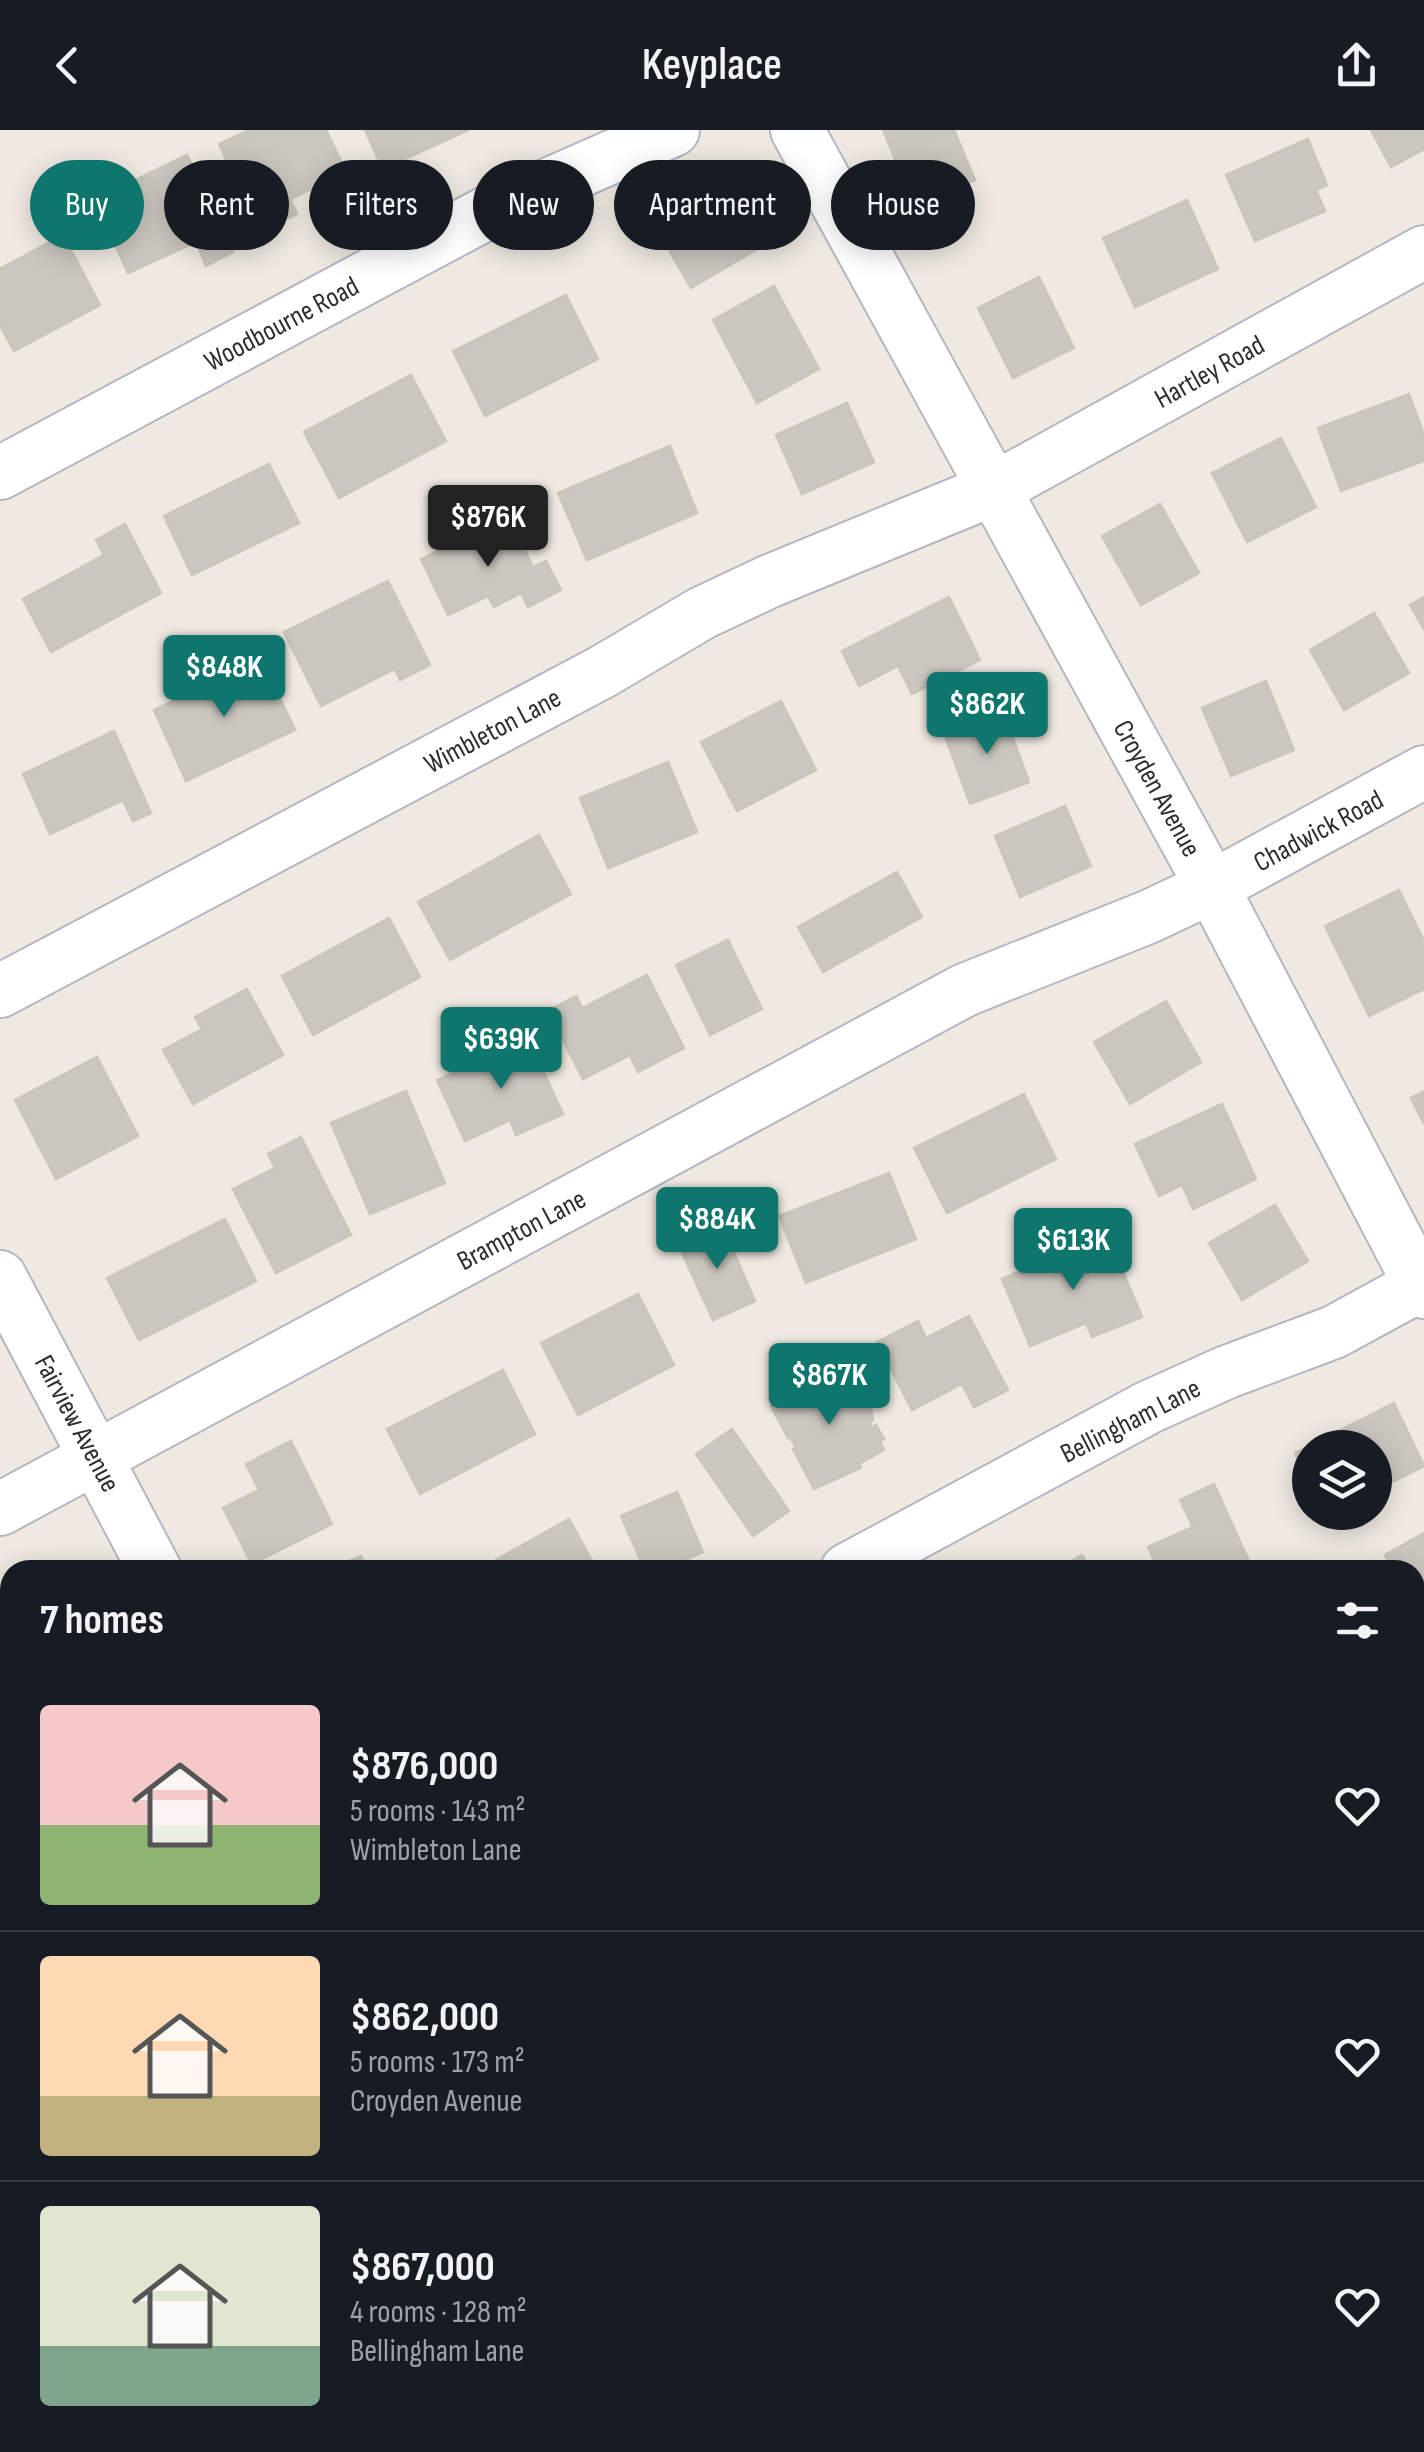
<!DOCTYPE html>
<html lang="en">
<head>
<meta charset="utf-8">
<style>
  body { margin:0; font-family:"Sofia Sans Condensed",sans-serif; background:#242831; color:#f1f3f6; height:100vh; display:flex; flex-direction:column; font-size:38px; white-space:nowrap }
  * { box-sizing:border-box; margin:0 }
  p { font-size:32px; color:#9ea1a6 }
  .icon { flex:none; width:55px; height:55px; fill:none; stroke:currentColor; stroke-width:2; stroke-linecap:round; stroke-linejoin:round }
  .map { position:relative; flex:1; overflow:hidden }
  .details { position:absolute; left:0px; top:1430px; width:1425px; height:892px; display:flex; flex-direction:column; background:#171b24; border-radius:30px 30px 0 0; box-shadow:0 5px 25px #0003 }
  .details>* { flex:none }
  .banner { position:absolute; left:30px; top:30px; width:1365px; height:90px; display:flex; gap:20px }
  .fabs { position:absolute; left:1292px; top:1300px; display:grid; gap:20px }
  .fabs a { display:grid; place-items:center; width:100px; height:100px; border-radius:50%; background:#171b24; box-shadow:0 5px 25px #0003; font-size:50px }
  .price { position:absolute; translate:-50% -85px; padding:0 22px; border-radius:10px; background:#0f766e; color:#fff; font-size:32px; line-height:65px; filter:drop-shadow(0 2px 5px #0008) }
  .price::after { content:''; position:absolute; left:50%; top:60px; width:30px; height:22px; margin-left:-15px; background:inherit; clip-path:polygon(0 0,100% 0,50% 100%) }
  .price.selected { background:#222; color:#fff }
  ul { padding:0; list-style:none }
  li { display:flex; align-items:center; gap:30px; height:250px; padding:0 40px }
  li+li { border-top:2px solid #363941 }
  li span { display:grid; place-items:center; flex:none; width:280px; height:200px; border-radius:10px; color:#555 }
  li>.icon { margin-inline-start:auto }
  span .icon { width:120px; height:120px; fill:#fffc; stroke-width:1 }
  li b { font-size:42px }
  h2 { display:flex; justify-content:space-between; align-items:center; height:120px; padding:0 40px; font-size:42px }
  .chip { padding:0 35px; border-radius:45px; background:#171b24; box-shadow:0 5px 25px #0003; font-size:35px; line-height:90px }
  .chip.selected { background:#0f766e; color:#fff }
  header { display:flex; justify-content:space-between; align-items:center; height:130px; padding:0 40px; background:#171b24; font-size:45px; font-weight:600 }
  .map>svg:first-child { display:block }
</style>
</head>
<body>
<header><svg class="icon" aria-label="back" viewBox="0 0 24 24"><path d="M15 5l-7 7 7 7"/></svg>Keyplace<svg class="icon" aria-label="share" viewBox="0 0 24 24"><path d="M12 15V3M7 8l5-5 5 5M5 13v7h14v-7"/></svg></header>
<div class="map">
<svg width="1424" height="2322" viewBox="0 0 1424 2322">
  <rect width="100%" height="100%" fill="#efe9e1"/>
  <g fill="#cbc7bf" stroke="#cbc5ba" stroke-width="2.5">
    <polygon points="249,0 326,0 355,59 328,72 320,55 290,69 297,84 260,101 219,14"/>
    <polygon points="365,0 468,0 383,39"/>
    <polygon points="883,0 954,0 975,50 914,75"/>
    <polygon points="1371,0 1424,0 1424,19 1391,37"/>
    <polygon points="1308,9 1327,55 1316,60 1325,81 1255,111 1226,45"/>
    <polygon points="187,25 233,122 206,136 196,112 128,143 100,82 137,65 131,52"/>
    <polygon points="725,62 759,118 691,158 658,101"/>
    <polygon points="1187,70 1218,139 1135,177 1103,108"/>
    <polygon points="63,105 100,175 14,221 0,195 0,139"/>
    <polygon points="1039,147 1074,218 1013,248 978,178"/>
    <polygon points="774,156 819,239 757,273 713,190"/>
    <polygon points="566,165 598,229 485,286 453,221"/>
    <polygon points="411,245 446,311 339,368 304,302"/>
    <polygon points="1409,264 1424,305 1424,331 1341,361 1318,298"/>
    <polygon points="847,273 874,332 802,364 776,305"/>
    <polygon points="1281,308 1316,377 1247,412 1212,343"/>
    <polygon points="670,316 697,383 587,430 558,363"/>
    <polygon points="269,334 299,393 192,445 164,386"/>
    <polygon points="1160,374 1199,443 1141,475 1102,406"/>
    <polygon points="509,387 533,437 546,431 561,460 528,477 521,463 494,477 488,466 448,485 421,429"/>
    <polygon points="125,394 161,463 51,522 23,469 104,425 96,410"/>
    <polygon points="388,451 430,535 400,550 395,539 321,576 284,502"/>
    <polygon points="949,467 980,530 912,564 898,536 859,556 842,521"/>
    <polygon points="1424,467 1424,499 1410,475"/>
    <polygon points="1374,483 1409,543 1344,580 1310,520"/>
    <polygon points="261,529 295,600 186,651 154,580"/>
    <polygon points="1266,551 1294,620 1231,646 1202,578"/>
    <polygon points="781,571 816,640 737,681 701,612"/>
    <polygon points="1003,581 1029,652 970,674 944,603"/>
    <polygon points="114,601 151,683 133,691 123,670 50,704 23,644"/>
    <polygon points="668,632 697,702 608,738 580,668"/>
    <polygon points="1065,676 1091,736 1020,767 995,706"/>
    <polygon points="539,705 571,764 450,830 418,772"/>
    <polygon points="897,742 922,787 823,842 798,797"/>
    <polygon points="1399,760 1424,811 1424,859 1369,886 1325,796"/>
    <polygon points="389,788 420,847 313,905 282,846"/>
    <polygon points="728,810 762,879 710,905 676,835"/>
    <polygon points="647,845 684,918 638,942 630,925 583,949 548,881 576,866 582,878"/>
    <polygon points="247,859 283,925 193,974 163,920 202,899 195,887"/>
    <polygon points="1166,871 1201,932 1130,974 1094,912"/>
    <polygon points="528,908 563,984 516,1005 510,990 465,1011 437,950"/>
    <polygon points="97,927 138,1006 56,1049 15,970"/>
    <polygon points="406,961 445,1053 370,1084 331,993"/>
    <polygon points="1424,961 1424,994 1411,968"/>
    <polygon points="1024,964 1056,1029 947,1083 914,1018"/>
    <polygon points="1222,974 1256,1049 1193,1079 1182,1055 1159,1066 1135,1014"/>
    <polygon points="301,1007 351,1105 276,1143 233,1059 275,1038 268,1024"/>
    <polygon points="889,1043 916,1109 806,1153 779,1086"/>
    <polygon points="1275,1075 1308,1131 1242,1170 1209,1113"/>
    <polygon points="225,1089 256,1151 139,1210 107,1148"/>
    <polygon points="722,1095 755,1171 713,1190 678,1114"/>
    <polygon points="1107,1104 1142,1187 1092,1207 1086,1193 1030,1216 1002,1149"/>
    <polygon points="638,1164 674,1235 578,1285 541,1213"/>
    <polygon points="969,1186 1008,1260 974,1277 962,1254 912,1280 877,1212 918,1191 926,1208"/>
    <polygon points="839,1238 853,1263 858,1260 871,1279 873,1290 869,1293 872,1297 876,1295 884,1309 880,1311 884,1320 859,1334 861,1338 814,1359 793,1319 796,1318 790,1307 788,1308 771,1276 799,1260 800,1255 809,1250 814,1252"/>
    <polygon points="503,1240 535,1304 420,1364 387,1299"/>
    <polygon points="1394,1273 1424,1336 1375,1361 1375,1318 1310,1318 1310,1353 1295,1323"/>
    <polygon points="732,1299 789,1381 753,1406 696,1324"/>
    <polygon points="291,1311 332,1394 252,1434 223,1378 259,1360 246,1334"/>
    <polygon points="1214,1354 1253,1440 1158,1440 1148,1417 1193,1397 1180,1370"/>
    <polygon points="677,1362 703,1422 662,1440 645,1440 621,1386"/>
    <polygon points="569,1389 597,1440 478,1440"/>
    <polygon points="1424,1403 1424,1494 1415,1478 1415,1440 1393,1440 1385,1425"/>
    <polygon points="1082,1425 1091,1440 1056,1440"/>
    <polygon points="361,1426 367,1440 327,1440"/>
    <polygon points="10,1498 10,1529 0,1513 0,1504"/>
    <polygon points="0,1701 10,1721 10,1792 0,1797"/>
    <polygon points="1424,1768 1424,1831 1415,1835 1415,1772"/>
    <polygon points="10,2017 10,2102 0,2107 0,2022"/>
    <polygon points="1424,2276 1424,2322 1414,2322 1409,2312 1415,2312 1415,2280"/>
    <polygon points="65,2312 115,2312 118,2322 68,2322"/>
    <polygon points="158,2312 217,2312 222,2320 164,2322"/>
    <polygon points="585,2312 600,2312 605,2322 565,2322"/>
    <polygon points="859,2312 939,2312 942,2322 837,2322"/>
  </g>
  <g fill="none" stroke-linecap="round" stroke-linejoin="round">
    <g stroke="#b4b7c1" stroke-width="56">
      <g id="minor">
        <polyline points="797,0 1212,757 1424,1162"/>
        <polyline points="0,343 500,76 673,0"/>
        <polyline points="0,861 602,542 702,483 770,451 994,359 1424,122"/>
        <polyline points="0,1147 155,1440"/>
        <polyline points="0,1379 965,860 1148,787 1212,757 1424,642"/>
        <polyline points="847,1440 1149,1277 1227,1242 1334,1202 1424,1153"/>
        <polyline points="0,1896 10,1891"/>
        <polyline points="1415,2172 1424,2167"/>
        <polyline points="726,2312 731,2322"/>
        <polyline points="364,2322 382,2312"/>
        <polyline points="1137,2322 1155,2312"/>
      </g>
    </g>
    <use href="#minor" stroke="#fff" stroke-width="52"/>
  </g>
  <g text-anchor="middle" stroke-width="8" stroke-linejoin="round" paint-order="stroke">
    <g font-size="28" fill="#2e2e2e" stroke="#fff">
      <text transform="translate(281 193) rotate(-28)" y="10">Woodbourne Road</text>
      <text transform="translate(1209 241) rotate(-29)" y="10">Hartley Road</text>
      <text transform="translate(492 600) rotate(-28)" y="10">Wimbleton Lane</text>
      <text transform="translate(1158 658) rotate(61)" y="10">Croyden Avenue</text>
      <text transform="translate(1318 700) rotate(-28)" y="10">Chadwick Road</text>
      <text transform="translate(521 1099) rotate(-28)" y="10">Brampton Lane</text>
      <text transform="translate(1130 1290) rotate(-27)" y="10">Bellingham Lane</text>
      <text transform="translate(78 1293) rotate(62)" y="10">Fairview Avenue</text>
    </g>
  </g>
</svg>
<div class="fabs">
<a><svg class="icon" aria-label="layers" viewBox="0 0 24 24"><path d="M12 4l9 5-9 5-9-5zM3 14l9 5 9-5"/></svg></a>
</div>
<b class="price selected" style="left:488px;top:440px">$876K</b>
<b class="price" style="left:224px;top:590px">$848K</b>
<b class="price" style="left:987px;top:627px">$862K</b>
<b class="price" style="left:501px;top:962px">$639K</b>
<b class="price" style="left:717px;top:1142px">$884K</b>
<b class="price" style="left:1073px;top:1163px">$613K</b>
<b class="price" style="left:829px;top:1298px">$867K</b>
<div class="banner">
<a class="chip selected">Buy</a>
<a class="chip">Rent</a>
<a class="chip">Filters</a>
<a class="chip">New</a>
<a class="chip">Apartment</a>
<a class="chip">House</a>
</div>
<section class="details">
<h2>7 homes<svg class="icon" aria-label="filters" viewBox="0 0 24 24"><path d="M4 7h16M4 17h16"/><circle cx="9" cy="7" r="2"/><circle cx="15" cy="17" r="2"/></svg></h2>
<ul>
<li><span style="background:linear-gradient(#f6c9c9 60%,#8fb573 0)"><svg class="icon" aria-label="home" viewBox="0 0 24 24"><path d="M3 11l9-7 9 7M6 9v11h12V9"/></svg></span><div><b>$876,000</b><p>5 rooms · 143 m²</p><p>Wimbleton Lane</p></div><svg class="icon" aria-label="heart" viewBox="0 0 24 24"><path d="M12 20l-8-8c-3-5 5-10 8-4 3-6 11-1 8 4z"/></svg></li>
<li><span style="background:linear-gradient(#ffd9b3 70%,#c2b280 0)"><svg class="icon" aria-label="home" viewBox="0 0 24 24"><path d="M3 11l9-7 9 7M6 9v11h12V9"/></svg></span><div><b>$862,000</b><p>5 rooms · 173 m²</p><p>Croyden Avenue</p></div><svg class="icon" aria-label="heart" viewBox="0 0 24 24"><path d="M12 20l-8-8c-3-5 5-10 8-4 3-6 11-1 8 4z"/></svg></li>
<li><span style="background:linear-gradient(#dfe7d0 70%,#7fa58c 0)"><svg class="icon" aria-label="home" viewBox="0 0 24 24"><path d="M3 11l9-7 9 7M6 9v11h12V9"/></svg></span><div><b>$867,000</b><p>4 rooms · 128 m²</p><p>Bellingham Lane</p></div><svg class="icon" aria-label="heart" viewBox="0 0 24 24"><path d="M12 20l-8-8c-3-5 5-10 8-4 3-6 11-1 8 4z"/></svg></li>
</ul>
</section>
</div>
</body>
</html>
